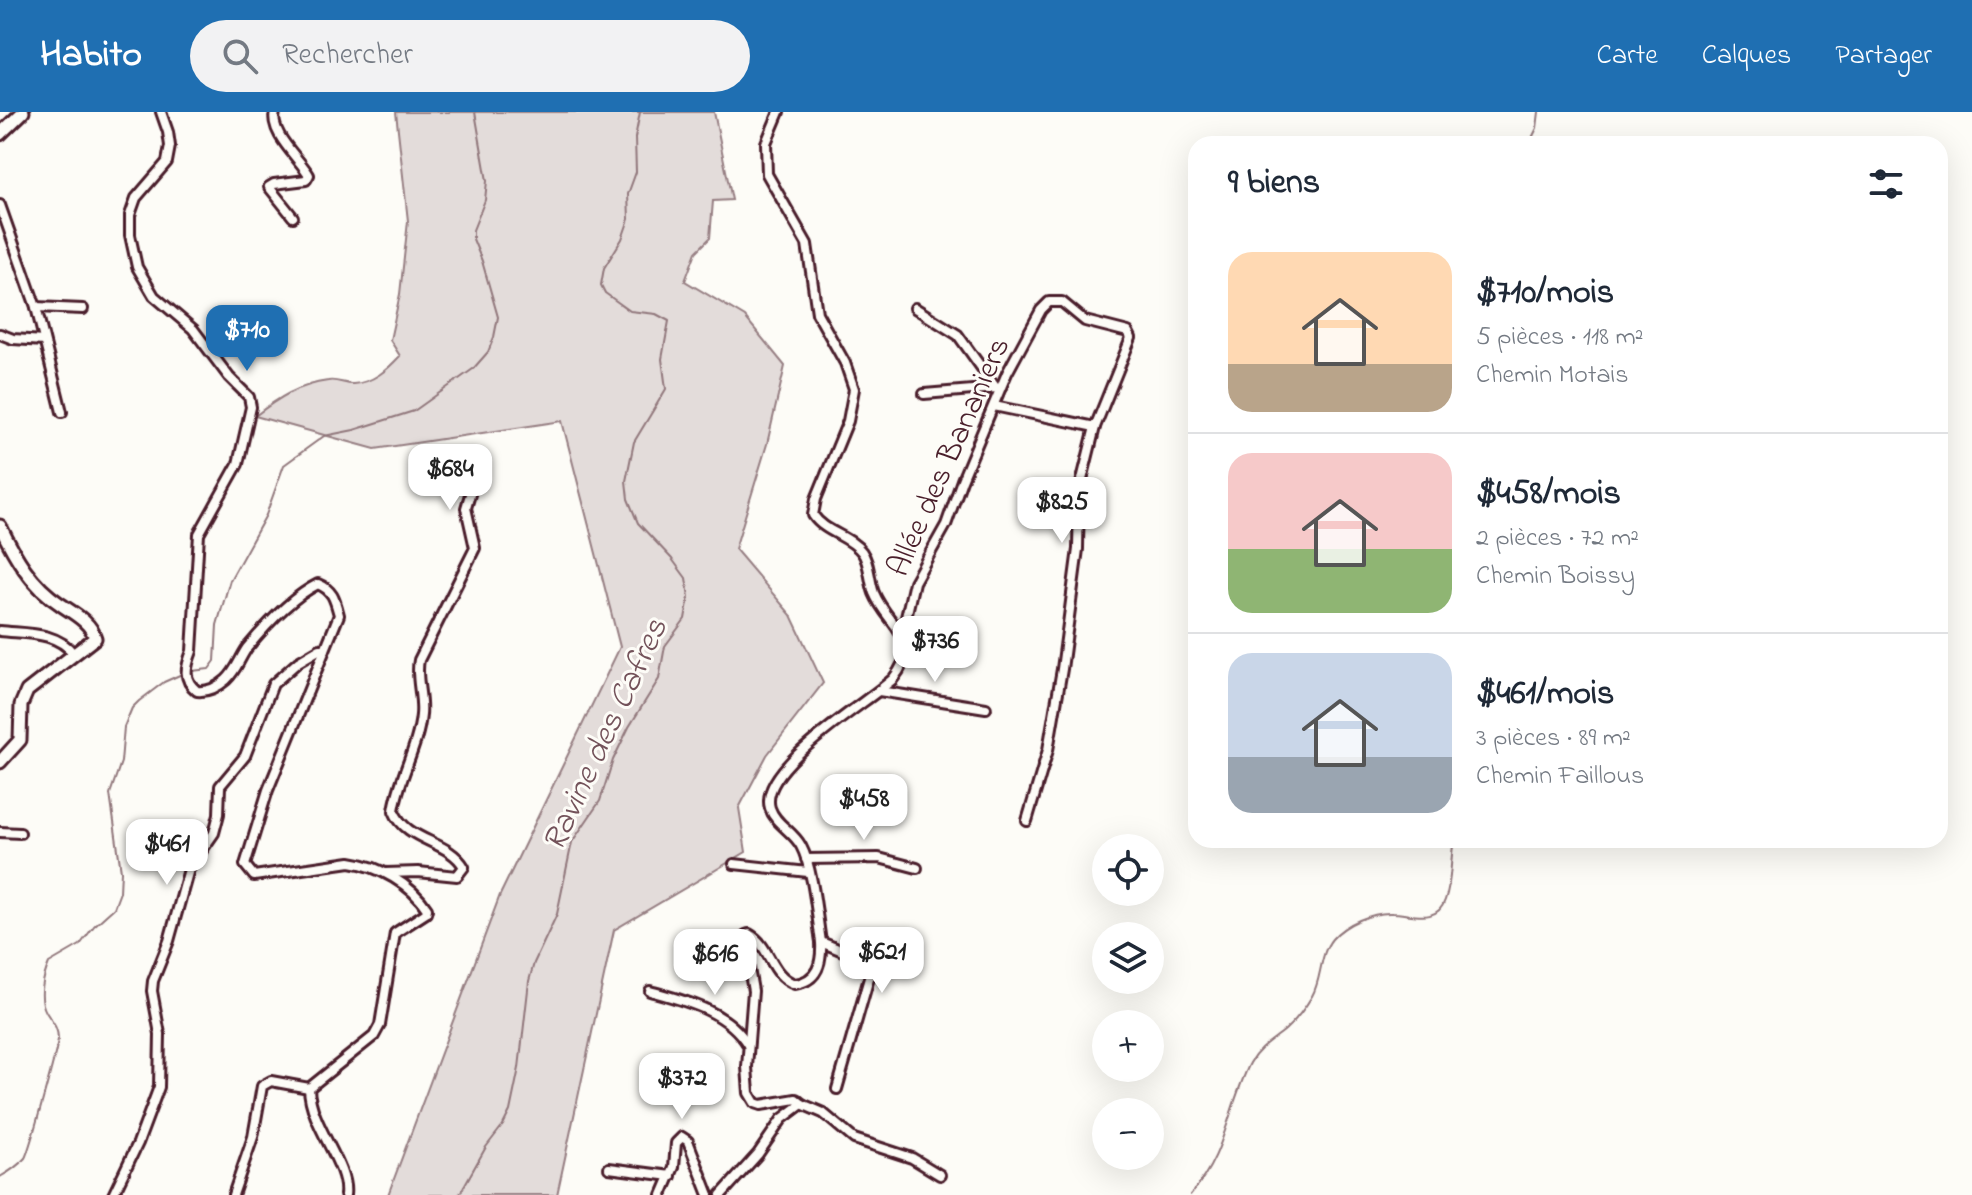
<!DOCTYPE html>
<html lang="fr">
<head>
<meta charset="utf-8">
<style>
  body { margin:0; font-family:"Indie Flower",sans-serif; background:#f2f2f3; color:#1f2937; height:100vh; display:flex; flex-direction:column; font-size:30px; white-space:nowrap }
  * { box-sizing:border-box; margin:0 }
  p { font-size:26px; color:#747a83 }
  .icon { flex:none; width:44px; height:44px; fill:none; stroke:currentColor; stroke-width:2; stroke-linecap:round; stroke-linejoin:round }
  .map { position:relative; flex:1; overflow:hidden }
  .panel { position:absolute; left:1188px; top:24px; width:760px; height:712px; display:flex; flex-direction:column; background:#fff; border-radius:24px; box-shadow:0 8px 32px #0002 }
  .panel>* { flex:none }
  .buttons { position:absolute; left:1092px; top:722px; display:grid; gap:16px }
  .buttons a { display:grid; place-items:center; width:72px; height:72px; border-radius:50%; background:#fff; box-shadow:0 8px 32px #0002; font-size:40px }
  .price { position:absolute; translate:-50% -68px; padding:0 18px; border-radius:16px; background:#fff; color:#222; font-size:26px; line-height:52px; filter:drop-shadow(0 2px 4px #0008) }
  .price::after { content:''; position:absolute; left:50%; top:48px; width:24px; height:18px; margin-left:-12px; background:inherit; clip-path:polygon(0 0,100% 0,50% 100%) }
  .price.active { background:#1f6fb2; color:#fff }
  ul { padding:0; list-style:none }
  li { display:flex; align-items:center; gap:24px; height:200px; padding:0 40px }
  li+li { border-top:2px solid #e0e1e3 }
  li span { display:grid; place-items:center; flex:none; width:224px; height:160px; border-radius:24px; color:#555 }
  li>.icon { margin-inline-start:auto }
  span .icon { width:96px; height:96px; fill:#fffc; stroke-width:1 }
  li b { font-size:34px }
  h2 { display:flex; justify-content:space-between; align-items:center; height:96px; padding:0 40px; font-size:34px }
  header { display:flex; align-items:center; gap:48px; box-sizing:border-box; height:112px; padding:0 40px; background:#1f6fb2; color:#fff }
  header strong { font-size:38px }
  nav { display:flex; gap:44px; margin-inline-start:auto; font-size:28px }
  .search { width:560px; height:72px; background:#f2f2f3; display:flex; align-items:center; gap:20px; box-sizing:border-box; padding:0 28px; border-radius:44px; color:#747a83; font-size:30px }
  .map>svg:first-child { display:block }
</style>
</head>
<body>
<header>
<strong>Habito</strong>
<div class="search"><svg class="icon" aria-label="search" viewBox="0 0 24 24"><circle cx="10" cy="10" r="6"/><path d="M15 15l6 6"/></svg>Rechercher</div>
<nav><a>Carte</a><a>Calques</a><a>Partager</a></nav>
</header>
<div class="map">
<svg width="1972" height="1083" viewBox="0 0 1972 1083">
  <rect width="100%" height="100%" fill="#fdfcf7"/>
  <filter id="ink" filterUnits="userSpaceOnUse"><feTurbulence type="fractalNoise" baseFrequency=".0125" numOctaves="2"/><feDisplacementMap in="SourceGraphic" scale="16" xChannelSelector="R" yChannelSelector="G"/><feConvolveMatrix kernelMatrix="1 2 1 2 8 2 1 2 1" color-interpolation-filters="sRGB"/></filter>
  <g filter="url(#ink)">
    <path fill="#e3dcda" stroke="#967e82" stroke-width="2" d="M396,0H714L732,88L713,89L710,126L696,140L685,169L745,205L785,254L767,332L735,437L791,503L823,571L767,643L739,696L746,740L614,818L557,1083H388L500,783L620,535L562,309L375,337L255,304C278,286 298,273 328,269C336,267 344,272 353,272C373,271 388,257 400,244L390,228L400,182L408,109Z"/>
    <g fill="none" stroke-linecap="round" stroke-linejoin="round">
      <g stroke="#91777b" stroke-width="2">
        <polyline points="1529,32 1537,16 1539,0"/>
        <polyline points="192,559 209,557 215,549 217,513 230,468 266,403 284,353 324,324 354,318 414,299 473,257 488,240 494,225 498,205 482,149 473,127 473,118 485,88 487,69 475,0"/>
        <path d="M0,1065C9,1060 18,1054 25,1046C29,1040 58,935 58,927C58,915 52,910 46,900C38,886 43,865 49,851L80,833L94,814L114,796L120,780L121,759L110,682L121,650L124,615L132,596L139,589L164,570L182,562"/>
        <polyline points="459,1083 486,1035 503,1013 510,999 519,956 529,869 534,851 557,802 572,730 600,689 613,648 629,615 659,567 665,534 685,507 689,485 686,466 672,447 638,411 628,387 626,369 634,330 666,277 662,247 669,209 656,202 630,199 605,181 601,173 604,156 622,127 629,107 628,82 636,60 635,26 640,0"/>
        <path d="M1190,1083C1226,1043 1227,997 1250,951C1258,936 1273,928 1285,918C1295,909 1305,896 1312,884C1322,867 1319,843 1332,827C1345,812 1372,800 1392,801C1411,801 1437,813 1445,788C1452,770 1450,747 1454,728"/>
      </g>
      <g stroke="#4a1f2b" stroke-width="14">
        <g id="street">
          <path d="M161,0L168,20L170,34L167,50L136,86L130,103V123L137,155L154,184L193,217L229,265L249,285L251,295L238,352L199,422L192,539C186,555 182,567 197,579C208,580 218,575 226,568C236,559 240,546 247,536C266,513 292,485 318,472C333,478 335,488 339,503L268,678L245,753L254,764L350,750C379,754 411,772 427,797L426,801L395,821L380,913L374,924L309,976C310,1014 349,1053 345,1083"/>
          <path d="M275,0C269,21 299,46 309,63L306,68L274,72L269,75L293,105"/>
          <polyline points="0,93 36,195 62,300"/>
          <polyline points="36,195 83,197"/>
          <polyline points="915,196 958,223 996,276"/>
          <polyline points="0,222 13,227 44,229"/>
          <polyline points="924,282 997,276"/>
          <polyline points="994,294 1095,315"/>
          <path d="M0,519C27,522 56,519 74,542"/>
          <polyline points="902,523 914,470 946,413 962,368 1007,261 1041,198 1049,190 1062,190 1085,209 1128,220 1131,226 1095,315 1079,380 1078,437 1062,557 1048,638 1027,709"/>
          <polyline points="879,579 986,596"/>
          <polyline points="0,720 20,721"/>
          <polyline points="806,747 879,746 917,756"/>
          <polyline points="734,752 808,760"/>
          <path d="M386,761L418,760L457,764L464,755C449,728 406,730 394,699C398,667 418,636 421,603C423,584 415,565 419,548L475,436L466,396L473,372"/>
          <polyline points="821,830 862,847 871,859 837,977"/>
          <path d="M650,879C686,889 728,899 748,933"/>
          <polyline points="802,992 823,1001 854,1027 912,1046 940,1063"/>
          <polyline points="609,1056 671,1064"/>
          <polyline points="113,1083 138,1031 159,975 160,922 152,879 153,869 169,829 189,757 214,721 219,702 220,674 245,644 273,572 298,550 320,537 325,537"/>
          <polyline points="233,1083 253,1025 262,974 271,969 309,976"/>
          <polyline points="662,1083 674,1055 676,1031 682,1025 688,1029 709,1083"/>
          <path d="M721,1083L758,1042L782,1007L802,992L796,987L761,993L755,991L749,981L747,955L753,879L745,834L746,823L749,822C771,834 770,864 795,872C818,869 822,851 821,830C817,805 813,756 801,734C793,719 775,712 770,696C757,656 867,591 893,567C925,527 888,515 874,481C869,468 870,451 862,440C849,423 825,421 813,403L816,387L848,309L854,277L845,251L817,201L807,132L767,62L766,31L779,0"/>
        </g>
      </g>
      <g stroke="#4a1f2b" stroke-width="17">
        <g id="secondary">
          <polyline points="0,22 23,0"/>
          <path d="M0,414C15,445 31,473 60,492C73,501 91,510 95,526L27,579L21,593L20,628L0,650"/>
        </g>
      </g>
      <use href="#street" stroke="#fdfcf7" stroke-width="8"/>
      <use href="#secondary" stroke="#fdfcf7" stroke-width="11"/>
    </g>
  </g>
  <g text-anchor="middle" stroke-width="6" stroke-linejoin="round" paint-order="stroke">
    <g font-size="32" fill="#4a1f2b" stroke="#fdfcf7">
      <text transform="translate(947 344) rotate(-66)" y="11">Allée des Bananiers</text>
    </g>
    <g font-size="34" font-style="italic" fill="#73525a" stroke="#fdfcf7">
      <text transform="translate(603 622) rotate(-65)" y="12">Ravine des Cafres</text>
    </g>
  </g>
</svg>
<div class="buttons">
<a><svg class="icon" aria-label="locate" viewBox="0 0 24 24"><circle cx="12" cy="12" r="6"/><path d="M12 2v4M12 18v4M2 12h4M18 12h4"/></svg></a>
<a><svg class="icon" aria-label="layers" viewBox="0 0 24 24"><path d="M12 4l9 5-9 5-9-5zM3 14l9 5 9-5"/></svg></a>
<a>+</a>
<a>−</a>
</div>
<b class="price active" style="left:247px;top:261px">$710</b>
<b class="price" style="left:450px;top:400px">$684</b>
<b class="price" style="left:1062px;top:433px">$825</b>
<b class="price" style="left:935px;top:572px">$736</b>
<b class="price" style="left:864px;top:730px">$458</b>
<b class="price" style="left:167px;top:775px">$461</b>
<b class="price" style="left:882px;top:883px">$621</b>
<b class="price" style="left:715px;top:885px">$616</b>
<b class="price" style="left:682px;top:1009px">$372</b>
<section class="panel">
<h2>9 biens<svg class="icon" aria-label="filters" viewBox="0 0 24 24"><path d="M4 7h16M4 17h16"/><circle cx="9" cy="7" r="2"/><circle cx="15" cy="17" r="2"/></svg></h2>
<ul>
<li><span style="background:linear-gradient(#ffd9b3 70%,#b9a48a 0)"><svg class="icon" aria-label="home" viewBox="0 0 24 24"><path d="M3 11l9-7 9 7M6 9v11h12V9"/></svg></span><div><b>$710/mois</b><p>5 pièces · 118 m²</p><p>Chemin Motais</p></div></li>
<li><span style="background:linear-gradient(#f6c9c9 60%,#8fb573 0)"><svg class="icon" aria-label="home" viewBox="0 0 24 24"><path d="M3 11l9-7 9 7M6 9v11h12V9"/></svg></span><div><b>$458/mois</b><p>2 pièces · 72 m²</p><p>Chemin Boissy</p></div></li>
<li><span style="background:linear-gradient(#c9d6e8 65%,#9aa5b1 0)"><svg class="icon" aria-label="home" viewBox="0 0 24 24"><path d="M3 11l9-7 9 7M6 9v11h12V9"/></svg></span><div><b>$461/mois</b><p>3 pièces · 89 m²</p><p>Chemin Faillous</p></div></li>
</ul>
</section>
</div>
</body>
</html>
